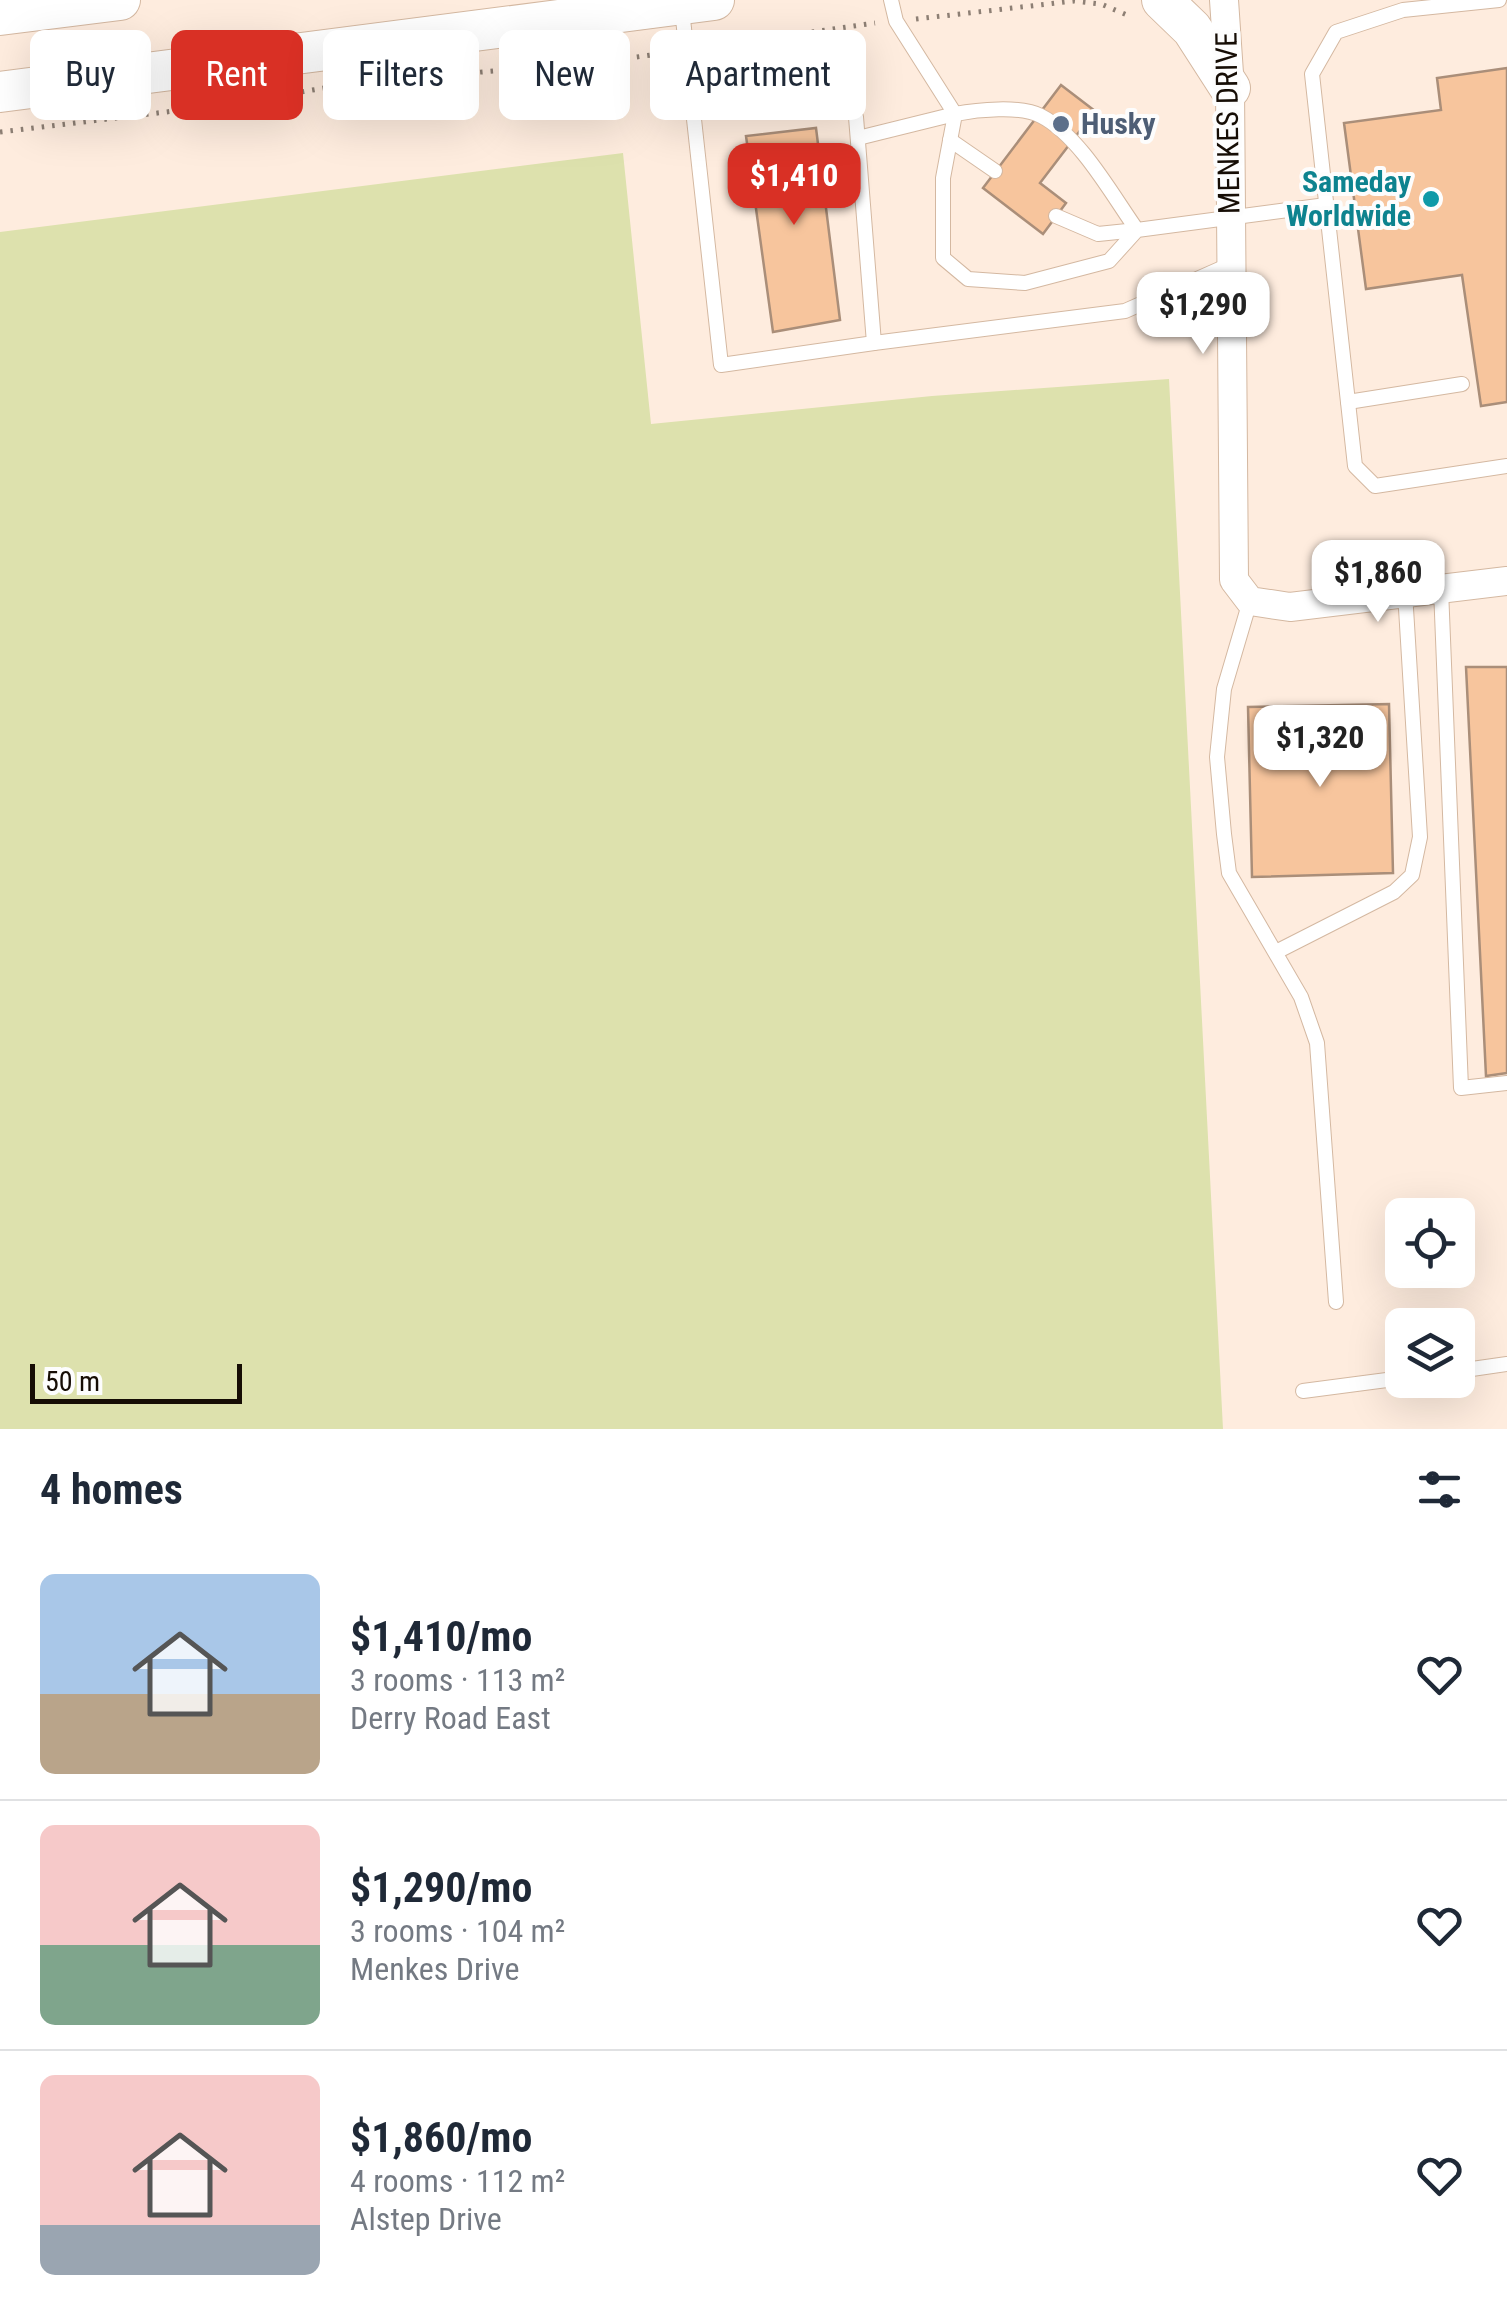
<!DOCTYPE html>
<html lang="en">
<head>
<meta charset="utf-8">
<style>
  body { margin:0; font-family:"Roboto Condensed",sans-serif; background:#f2f2f3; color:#1f2937; height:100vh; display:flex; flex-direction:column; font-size:38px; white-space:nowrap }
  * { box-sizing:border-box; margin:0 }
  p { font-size:32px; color:#747a83 }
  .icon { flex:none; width:55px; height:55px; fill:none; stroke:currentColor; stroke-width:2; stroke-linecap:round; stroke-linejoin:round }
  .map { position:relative; height:1429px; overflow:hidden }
  .side { display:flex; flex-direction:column; background:#fff; flex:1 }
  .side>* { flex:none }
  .top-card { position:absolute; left:30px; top:30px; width:1000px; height:90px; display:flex; gap:20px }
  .buttons { position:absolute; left:1385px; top:1198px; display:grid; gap:20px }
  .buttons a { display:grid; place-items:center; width:90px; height:90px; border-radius:15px; background:#fff; box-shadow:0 10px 40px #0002; font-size:50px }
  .scale { position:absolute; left:30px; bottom:25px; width:212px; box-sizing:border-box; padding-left:10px; border:5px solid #160d05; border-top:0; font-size:28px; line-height:35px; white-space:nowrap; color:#160d05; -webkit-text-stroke:8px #fdfdfd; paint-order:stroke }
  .price { position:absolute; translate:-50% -85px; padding:0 22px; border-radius:20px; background:#fff; color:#222; font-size:32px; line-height:65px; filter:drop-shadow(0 2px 5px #0008) }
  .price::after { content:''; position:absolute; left:50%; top:60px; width:30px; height:22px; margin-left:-15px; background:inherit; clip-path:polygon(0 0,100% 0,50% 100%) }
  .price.active { background:#d93025; color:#fff }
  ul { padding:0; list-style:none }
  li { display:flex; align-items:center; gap:30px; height:250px; padding:0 40px }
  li+li { border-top:2px solid #e0e1e3 }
  li span { display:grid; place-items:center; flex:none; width:280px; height:200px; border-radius:15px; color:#555 }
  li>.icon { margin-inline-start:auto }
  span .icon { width:120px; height:120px; fill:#fffc; stroke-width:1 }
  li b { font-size:42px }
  h2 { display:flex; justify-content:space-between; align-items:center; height:120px; padding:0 40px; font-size:42px }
  .chip { padding:0 35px; border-radius:15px; background:#fff; box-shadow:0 10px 40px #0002; font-size:35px; line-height:90px }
  .chip.active { background:#d93025; color:#fff }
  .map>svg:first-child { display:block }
</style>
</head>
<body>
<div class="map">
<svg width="1507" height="1429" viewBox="0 0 1507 1429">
  <rect width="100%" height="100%" fill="#feecde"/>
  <polygon fill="#dde1ad" points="623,153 651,424 932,396 1169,379 1223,1429 0,1429 0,232"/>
  <g fill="#f7c59d" stroke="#aa8e79" stroke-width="2.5">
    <polygon points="1507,68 1507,402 1481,406 1462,275 1366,289 1344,123 1441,110 1437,78"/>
    <polygon points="1061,85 1095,111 1040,183 1066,203 1043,234 983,188"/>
    <polygon points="816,128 840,320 773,332 746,136"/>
    <polygon points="1466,667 1507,667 1507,1073 1486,1076"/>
    <polygon points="1389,704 1393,873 1252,877 1248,707"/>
  </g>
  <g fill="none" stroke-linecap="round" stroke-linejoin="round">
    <g stroke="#d4b8a1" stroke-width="16">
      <g id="lane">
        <polyline points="1499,0 1403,10 1336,32 1312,74 1355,466 1375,486 1507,466"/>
        <polyline points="682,10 721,365 874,343 856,117 837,85 810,78 690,95"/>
        <polyline points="858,138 955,114 896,21 891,0"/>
        <polyline points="950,140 995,171"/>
        <polyline points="1056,216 1098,234 1137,230"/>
        <path d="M1137,230C1112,195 1080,136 1041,116C1021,105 976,110 955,114L943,178V258L968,279L1025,283L1109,261L1137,230L1326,205"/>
        <polyline points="874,343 1125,311 1231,264"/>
        <polyline points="1348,402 1462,384"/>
        <polyline points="1441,589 1461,1088 1507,1083"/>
        <polyline points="1250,601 1224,689 1217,757 1224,834 1229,873 1301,997 1317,1043 1336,1302"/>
        <polyline points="1276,952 1394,892 1412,875 1420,837 1405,592"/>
        <polyline points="1458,1371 1507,1364"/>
        <polyline points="1303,1391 1402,1378"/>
      </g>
    </g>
    <g stroke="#d4b8a1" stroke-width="30">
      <polyline id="street" points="1224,0 1230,88 1234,580 1250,601 1290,607 1507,581"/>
    </g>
    <g stroke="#d4b8a1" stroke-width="42">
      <g id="secondary">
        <polyline points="1162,0 1192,29 1230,88"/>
        <polyline points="0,15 120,0"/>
        <polyline points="0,92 714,0"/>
      </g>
    </g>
    <g stroke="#8d7f74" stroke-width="5" stroke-dasharray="2.5 8" stroke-linecap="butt">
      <polyline points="916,19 1074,1 1101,4 1127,15 1130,11"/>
      <polyline points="708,47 875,23"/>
      <polyline points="365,82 598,62 667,53"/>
      <polyline points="0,132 224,105 354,83"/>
    </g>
    <use href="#lane" stroke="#fff" stroke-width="14"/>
    <use href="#street" stroke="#fff" stroke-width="28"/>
    <use href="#secondary" stroke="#fff" stroke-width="40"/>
  </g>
  <circle fill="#5c6f8a" stroke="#fdfdfd" stroke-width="4" cx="1061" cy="124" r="10"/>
  <circle fill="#0f9aa8" stroke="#fdfdfd" stroke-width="4" cx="1431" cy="199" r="10"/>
  <g text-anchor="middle" stroke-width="8" stroke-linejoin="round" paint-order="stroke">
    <g font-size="30" fill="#160d05" stroke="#fdfdfd">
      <text transform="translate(1228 123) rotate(-91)" y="10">MENKES DRIVE</text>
    </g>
    <g font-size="30" font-weight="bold" fill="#4e5e75" stroke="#fdfdfd" text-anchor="start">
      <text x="1081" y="134">Husky</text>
    </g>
    <g font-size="30" font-weight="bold" fill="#0d838f" stroke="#fdfdfd" text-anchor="end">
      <text x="1411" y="192">Sameday<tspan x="1411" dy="34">Worldwide</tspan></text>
    </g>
  </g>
</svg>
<div class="buttons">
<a><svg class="icon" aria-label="locate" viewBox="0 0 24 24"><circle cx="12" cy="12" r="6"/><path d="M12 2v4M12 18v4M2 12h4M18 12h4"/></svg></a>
<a><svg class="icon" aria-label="layers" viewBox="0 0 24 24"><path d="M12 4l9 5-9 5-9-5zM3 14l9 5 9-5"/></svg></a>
</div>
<div class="scale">50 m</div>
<b class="price active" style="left:794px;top:228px">$1,410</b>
<b class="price" style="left:1203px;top:357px">$1,290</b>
<b class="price" style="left:1378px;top:625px">$1,860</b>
<b class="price" style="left:1320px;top:790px">$1,320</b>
<div class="top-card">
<a class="chip">Buy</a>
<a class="chip active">Rent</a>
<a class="chip">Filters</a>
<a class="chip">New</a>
<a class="chip">Apartment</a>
</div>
</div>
<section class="side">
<h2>4 homes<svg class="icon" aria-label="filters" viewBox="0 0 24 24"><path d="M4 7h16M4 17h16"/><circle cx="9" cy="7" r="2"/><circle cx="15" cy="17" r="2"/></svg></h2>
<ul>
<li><span style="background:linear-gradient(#a9c7e8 60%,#b9a48a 0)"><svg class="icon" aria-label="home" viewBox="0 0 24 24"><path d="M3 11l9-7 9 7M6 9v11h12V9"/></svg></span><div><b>$1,410/mo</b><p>3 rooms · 113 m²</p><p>Derry Road East</p></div><svg class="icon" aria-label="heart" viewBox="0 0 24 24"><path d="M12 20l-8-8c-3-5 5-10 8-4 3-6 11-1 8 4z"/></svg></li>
<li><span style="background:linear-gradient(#f6c9c9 60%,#7fa58c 0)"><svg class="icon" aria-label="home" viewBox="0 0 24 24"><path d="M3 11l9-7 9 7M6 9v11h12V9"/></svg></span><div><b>$1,290/mo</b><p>3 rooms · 104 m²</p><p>Menkes Drive</p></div><svg class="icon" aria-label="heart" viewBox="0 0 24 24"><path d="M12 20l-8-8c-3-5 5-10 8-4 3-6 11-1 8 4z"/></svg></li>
<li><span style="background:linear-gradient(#f6c9c9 75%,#9aa5b1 0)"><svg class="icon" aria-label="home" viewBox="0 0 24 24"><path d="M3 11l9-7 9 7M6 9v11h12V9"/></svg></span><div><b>$1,860/mo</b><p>4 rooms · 112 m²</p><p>Alstep Drive</p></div><svg class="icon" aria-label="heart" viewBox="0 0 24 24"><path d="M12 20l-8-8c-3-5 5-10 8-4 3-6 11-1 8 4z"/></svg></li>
</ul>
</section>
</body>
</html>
